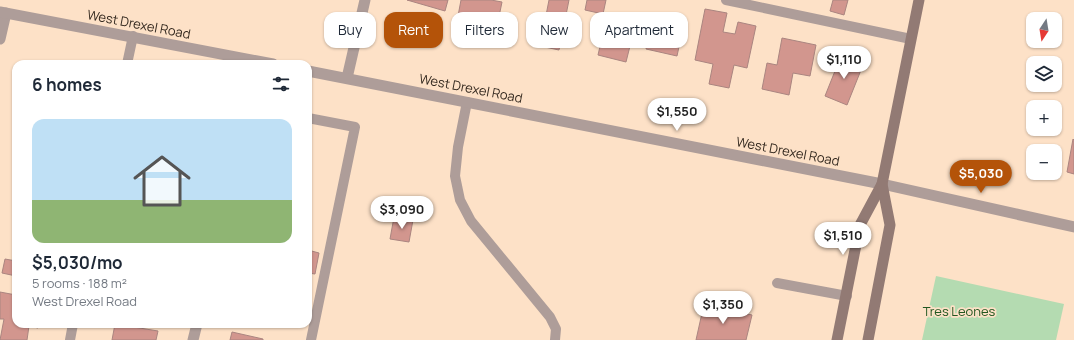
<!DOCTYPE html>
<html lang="en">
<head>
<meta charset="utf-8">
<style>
  body { margin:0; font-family:Manrope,sans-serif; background:#f2f2f3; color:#1f2937; height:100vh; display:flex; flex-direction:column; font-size:15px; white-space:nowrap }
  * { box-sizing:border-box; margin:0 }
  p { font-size:13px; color:#747a83 }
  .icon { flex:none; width:22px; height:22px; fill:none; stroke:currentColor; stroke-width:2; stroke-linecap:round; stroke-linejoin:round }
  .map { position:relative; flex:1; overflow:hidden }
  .side { position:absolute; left:12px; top:60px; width:300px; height:268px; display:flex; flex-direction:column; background:#fff; border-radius:12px; box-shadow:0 1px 3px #0004 }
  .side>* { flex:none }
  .top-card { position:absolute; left:324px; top:12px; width:380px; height:36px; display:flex; gap:8px }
  .needle { width:26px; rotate:192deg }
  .controls { position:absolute; left:1026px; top:12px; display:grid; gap:8px }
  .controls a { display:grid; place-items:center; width:36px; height:36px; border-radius:8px; background:#fff; box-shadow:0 1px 3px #0004; font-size:20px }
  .price { position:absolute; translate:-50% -34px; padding:0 9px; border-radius:14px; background:#fff; color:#222; font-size:13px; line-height:26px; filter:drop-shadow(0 1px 2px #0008) }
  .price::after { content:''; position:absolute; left:50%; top:24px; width:12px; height:9px; margin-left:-6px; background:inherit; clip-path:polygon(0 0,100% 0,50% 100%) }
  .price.on { background:#b45309; color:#fff }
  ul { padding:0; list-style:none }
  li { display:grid; align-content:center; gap:8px; height:212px; padding:0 20px }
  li+li { border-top:1px solid #e0e1e3 }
  li span { display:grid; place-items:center; height:124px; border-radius:12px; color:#555 }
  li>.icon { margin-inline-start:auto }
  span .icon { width:72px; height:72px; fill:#fffc; stroke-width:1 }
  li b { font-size:17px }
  h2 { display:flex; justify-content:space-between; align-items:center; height:48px; padding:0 20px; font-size:17px }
  .pill { padding:0 14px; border-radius:12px; background:#fff; box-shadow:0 1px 3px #0004; font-size:14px; line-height:36px }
  .pill.on { background:#b45309; color:#fff }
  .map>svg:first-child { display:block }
</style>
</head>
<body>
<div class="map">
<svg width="1074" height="340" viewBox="0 0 1074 340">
  <rect width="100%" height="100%" fill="#fde1c7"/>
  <polygon fill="#b4dbb1" points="936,276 1064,304 1056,340 922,340"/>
  <g fill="#d2968e" stroke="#aa8580">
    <polygon points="407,0 448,0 445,11"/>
    <polygon points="461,0 491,0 502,2 494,41 466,36 470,18 458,16"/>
    <polygon points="549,0 569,0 559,50 540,46"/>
    <polygon points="587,0 606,0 603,14 585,10"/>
    <polygon points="833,0 848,0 844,15 830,11"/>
    <polygon points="705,9 727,13 723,32 735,34 738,22 756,26 747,68 734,65 729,88 709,84 713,64 695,60"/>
    <polygon points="654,13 685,19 677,56 646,49"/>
    <polygon points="622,14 637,18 626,62 598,55 605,25 619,29"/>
    <polygon points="782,38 816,45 810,76 793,73 789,95 762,89 767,63 777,65"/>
    <polygon points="841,56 863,65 847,105 825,96"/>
    <polygon points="1073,139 1074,140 1074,174 1067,172"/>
    <polygon points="394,217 413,220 409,242 390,239"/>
    <polygon points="308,250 319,253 315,274 308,273"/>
    <polygon points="5,259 16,261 16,276 2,273"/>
    <polygon points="0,292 16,295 16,324 39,324 38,328 29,326 27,340 0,340 4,319 0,319"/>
    <polygon points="704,304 752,315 746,340 696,340"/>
    <polygon points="115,324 158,331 156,340 112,340"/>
    <polygon points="232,332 263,339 263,340 230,340"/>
  </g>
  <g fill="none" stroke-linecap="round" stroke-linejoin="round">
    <g stroke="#ae9d99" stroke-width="10">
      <polyline points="726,0 911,39"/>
      <polyline points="127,64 133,36"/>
      <polyline points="467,102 458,147 455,176 460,200 471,221 550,317 556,329 555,340"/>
      <polyline points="308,118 355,127 311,340"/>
      <polyline points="777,283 847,296"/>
      <polyline points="70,340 73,324"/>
    </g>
    <g stroke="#ae9d99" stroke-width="11">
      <polyline points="0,39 6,13"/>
      <polyline points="347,78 365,0"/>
      <polyline points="193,340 197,324"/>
    </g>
    <g stroke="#ae9d99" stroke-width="11">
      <polyline points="0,12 273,64"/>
      <polyline points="308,71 882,184 1074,227"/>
    </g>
    <g stroke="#927a74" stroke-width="11">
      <polyline points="837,340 860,225 882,184 919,0"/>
      <polyline points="868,340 890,225 882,184"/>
    </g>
  </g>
  <g text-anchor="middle" stroke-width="3.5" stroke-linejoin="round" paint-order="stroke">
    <g font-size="13" fill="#34291f" stroke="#fde1c7">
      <text transform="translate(139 24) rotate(11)" y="5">West Drexel Road</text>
      <text transform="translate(471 88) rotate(11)" y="5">West Drexel Road</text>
      <text transform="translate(788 151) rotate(11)" y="5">West Drexel Road</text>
    </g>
    <g font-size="13" fill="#225720" stroke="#fde1c7">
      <text x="959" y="316">Tres Leones</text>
    </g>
  </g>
</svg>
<div class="controls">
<a><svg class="needle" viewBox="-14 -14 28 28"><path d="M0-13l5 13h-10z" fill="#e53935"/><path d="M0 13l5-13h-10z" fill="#747a83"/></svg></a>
<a><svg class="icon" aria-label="layers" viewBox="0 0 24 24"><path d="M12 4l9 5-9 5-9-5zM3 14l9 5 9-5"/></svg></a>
<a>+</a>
<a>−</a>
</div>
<b class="price" style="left:844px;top:80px">$1,110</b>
<b class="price" style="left:677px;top:132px">$1,550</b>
<b class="price on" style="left:981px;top:194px">$5,030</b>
<b class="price" style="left:402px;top:230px">$3,090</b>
<b class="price" style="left:843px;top:256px">$1,510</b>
<b class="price" style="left:723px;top:325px">$1,350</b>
<div class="top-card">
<a class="pill">Buy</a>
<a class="pill on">Rent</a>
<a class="pill">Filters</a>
<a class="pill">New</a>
<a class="pill">Apartment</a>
</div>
<section class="side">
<h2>6 homes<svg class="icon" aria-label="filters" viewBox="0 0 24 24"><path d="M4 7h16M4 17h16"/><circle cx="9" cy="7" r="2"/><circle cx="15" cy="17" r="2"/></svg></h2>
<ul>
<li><span style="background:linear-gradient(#bfe0f5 65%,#8fb573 0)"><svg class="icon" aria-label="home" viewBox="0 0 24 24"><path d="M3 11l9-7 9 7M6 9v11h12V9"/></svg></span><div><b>$5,030/mo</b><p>5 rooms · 188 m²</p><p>West Drexel Road</p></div></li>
</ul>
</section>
</div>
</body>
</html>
